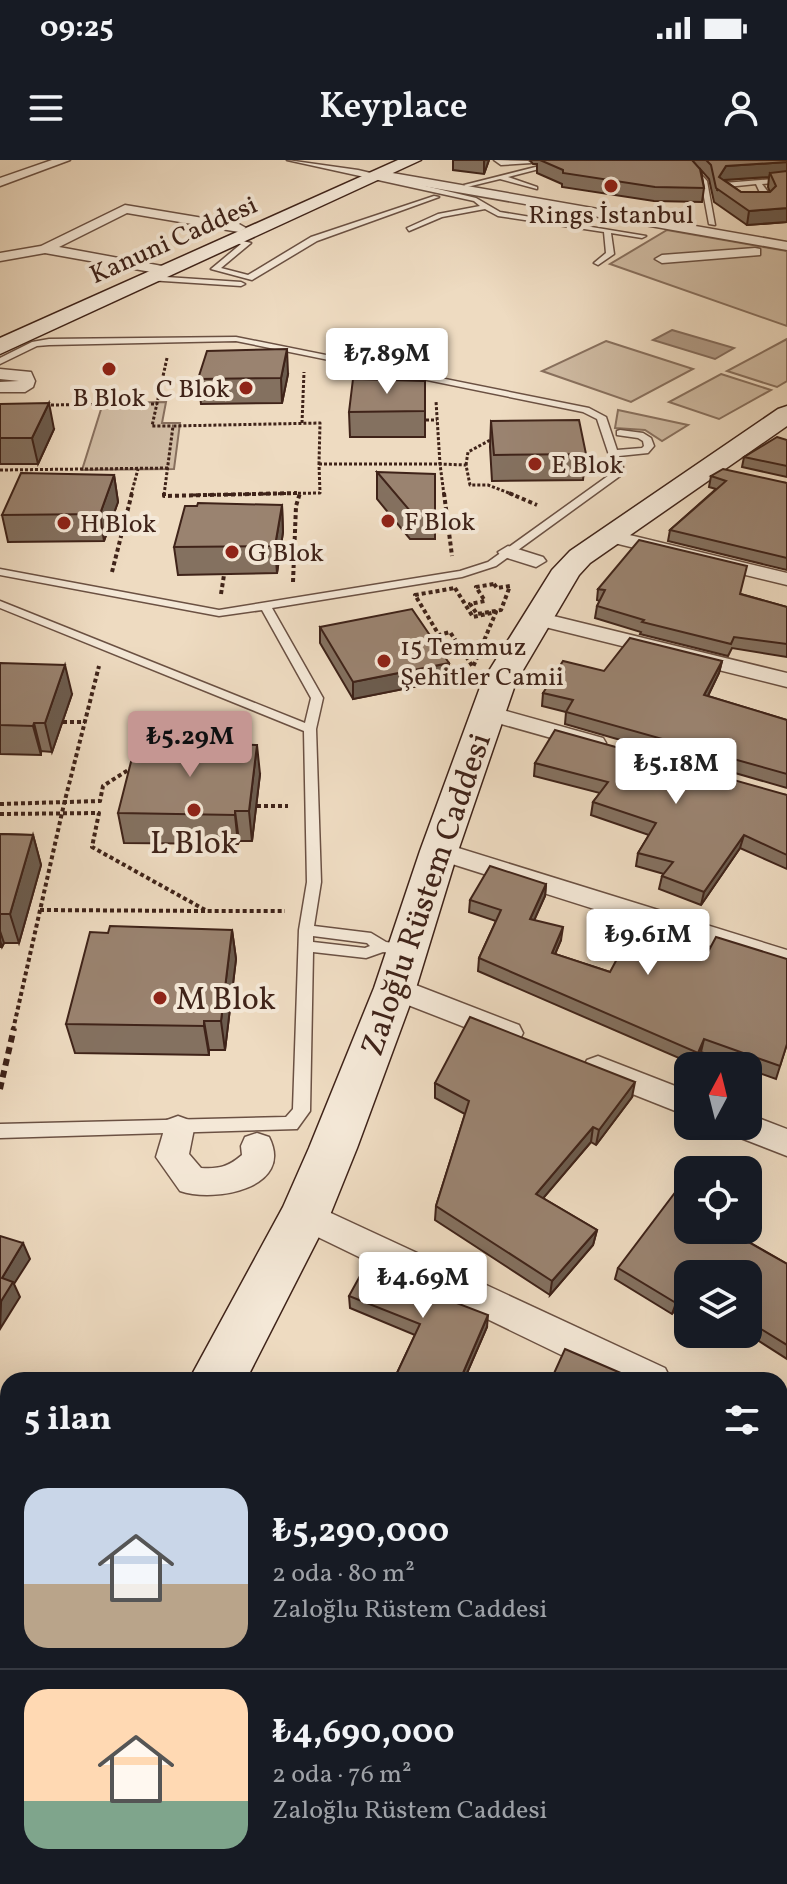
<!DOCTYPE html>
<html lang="tr">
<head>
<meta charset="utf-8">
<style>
  body { margin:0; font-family:Vollkorn,serif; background:#20242c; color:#f1f3f6; height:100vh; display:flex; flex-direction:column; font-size:30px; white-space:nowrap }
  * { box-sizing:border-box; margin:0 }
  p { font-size:26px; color:#9ea1a6 }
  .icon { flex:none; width:44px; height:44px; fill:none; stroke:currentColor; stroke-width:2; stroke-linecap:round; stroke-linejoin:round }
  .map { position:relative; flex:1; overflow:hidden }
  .panel { position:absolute; left:0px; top:1212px; width:788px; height:512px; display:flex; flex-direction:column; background:#171b24; border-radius:24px 24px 0 0; box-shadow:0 8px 32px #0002 }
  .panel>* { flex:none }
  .needle { width:52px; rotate:7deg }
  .tools { position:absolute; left:674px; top:892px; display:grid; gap:16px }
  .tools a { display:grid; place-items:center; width:88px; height:88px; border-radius:16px; background:#171b24; box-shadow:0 8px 32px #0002; font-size:40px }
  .price { position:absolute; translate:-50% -68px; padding:0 18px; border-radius:8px; background:#fff; color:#222; font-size:26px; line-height:52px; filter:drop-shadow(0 2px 4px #0008) }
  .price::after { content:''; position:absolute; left:50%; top:48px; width:24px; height:18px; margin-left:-12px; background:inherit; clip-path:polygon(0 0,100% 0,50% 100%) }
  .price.current { background:#c59692; color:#111 }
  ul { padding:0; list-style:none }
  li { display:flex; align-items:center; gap:24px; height:200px; padding:0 24px }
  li+li { border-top:2px solid #363941 }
  li span { display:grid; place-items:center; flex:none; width:224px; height:160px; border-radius:24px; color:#555 }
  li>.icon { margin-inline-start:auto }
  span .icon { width:96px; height:96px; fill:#fffc; stroke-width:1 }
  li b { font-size:34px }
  h2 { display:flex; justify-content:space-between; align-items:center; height:96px; padding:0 24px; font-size:34px }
  .status { display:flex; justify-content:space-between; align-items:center; height:56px; padding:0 40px; background:#171b24; direction:ltr }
  .status svg { height:22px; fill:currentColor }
  header { display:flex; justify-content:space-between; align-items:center; height:104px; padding:0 24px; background:#171b24; font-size:36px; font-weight:600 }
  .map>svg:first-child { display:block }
</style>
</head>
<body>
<div class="status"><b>09:25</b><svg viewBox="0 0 49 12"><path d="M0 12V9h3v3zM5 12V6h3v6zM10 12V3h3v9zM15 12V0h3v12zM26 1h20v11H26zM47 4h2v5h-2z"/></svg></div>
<header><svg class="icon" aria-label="menu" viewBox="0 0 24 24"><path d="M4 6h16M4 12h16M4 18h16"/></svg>Keyplace<svg class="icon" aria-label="person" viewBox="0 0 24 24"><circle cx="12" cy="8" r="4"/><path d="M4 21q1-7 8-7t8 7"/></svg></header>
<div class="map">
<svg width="787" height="1724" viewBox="0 0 787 1724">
  <rect width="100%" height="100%" fill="#eedbc1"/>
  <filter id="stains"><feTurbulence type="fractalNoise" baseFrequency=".0025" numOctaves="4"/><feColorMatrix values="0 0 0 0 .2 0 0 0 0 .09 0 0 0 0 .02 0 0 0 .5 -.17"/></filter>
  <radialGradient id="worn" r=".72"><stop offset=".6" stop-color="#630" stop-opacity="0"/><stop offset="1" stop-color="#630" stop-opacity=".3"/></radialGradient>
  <g fill="#d0bca4" stroke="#88705e" stroke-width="2">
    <polygon points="667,70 787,91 787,166 610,104"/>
    <polygon points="787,179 787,221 777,227 727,211"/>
    <polygon points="606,181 693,209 631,242 542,211"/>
    <polygon points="721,214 771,230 719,259 669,242"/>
    <polygon points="166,242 162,263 180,263 174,309 82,310 103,243"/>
    <polygon points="618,250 688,265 662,281 645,270 615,268"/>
  </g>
  <polygon fill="#b29c88" stroke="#846c5c" stroke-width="2" points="672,170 734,188 715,199 653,180"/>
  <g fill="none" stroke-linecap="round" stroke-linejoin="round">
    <g stroke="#6b5143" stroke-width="3">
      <g id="lane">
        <polygon points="287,0 358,10 476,38 500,52 646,76 642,78 611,73 614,94 598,105 594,103 606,93 604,72 498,56 485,49 442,57 409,71 407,68 438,54 480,46 474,41"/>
        <polygon points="494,0 528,1 531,3 501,5"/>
        <polygon points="563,0 574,0 508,17 537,27 537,29 500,19 467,27 464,25"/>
        <polygon points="681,0 688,0 707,21 715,65 709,64 701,21"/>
        <polygon points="787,18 787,22 762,24 768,32 770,41 755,44 752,42 763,39 756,24 727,27 726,30 733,36 730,38 720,30 724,23"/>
        <polygon points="434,36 439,37 317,81 252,120 211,109 241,84 235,83 235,79 251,83 221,108 248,115 311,77"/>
        <polygon points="151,116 241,122 245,124 241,126 148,120"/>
        <path d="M236,177L589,248L606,257L617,290L642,288L644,286L643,281L638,278L617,275V271L620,270L643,273L651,278L654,286L648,293L619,296L623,307L620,316L496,406L462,417L272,448L323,538L316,569L321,722L314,766L371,773L386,782L407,785L415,790L407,795L383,792L366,798L313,792L310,951L297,969L0,978V964L286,957L293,949L299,770L307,722L304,571L0,448V441L305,563L311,538L262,450L219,456L0,415V409L219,450L460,411L488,402L612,313L613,307L597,259L583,252L236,181L49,185L37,186L0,204V198L32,182L49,179ZM313,776L367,783L370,786L365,788L313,782Z"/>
      </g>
    </g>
    <g stroke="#6b5143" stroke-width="3">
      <g id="street">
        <polygon points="52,0 70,0 0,26 0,18"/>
        <polygon points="381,11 787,82 787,90 377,18 377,12"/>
        <polygon points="125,45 239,64 246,68 239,72 127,53 59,87 173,108 175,111 168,115 45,93 0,101 0,93 41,86"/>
        <polygon points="755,88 760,89 760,95 662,103 655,99 662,95"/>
        <polygon points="0,209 31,212 35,221 33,227 25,232 0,232 0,222 19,221 0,219"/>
        <polygon points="613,371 787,413 787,425 606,381 603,377"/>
        <polygon points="508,386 543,397 546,401 536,407 501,396 498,392"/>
        <polygon points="537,452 787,513 787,527 529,463 526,458"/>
        <polygon points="488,546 603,578 606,583 603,588 594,590 480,558 476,553 480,548"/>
        <polygon points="439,682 787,790 787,810 430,697 426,691 430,685"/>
        <polygon points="395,817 519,865 523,873 519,881 508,884 385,836 380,828 385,820"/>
        <polygon points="598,896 688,931 688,956 587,916 583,908 587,900"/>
        <polygon points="748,954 787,969 787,996 733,975 728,966 748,966"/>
        <path d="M178,956L189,960L194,969L189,994L201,1008C219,1009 228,1007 242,995L241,986L245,977L257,973L269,977C295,1028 215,1043 180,1031L156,997L167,960Z"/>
        <polygon points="305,1041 665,1208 671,1220 613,1220 293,1065 288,1055 293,1045"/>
        <polygon points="780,1258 787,1261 787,1299 780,1296"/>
        <polygon points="780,1628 787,1631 787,1678 780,1675"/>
      </g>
    </g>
    <g stroke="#3f2319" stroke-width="3">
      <g id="secondary">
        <polygon points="398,0 421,0 0,194 0,178"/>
        <polygon points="787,246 787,266 590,403 579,415 516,522 458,691 416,828 357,988 330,1055 246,1220 189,1220 283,1047 309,988 374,828 420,691 482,522 552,410 570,391 778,249"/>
        <polygon points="8,1557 8,1633 0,1636 0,1560"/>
        <polygon points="0,1676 8,1679 8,1716 52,1716 55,1724 0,1724"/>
      </g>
    </g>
    <g stroke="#3f2319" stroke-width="3" stroke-dasharray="3 2" stroke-linecap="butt">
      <polyline points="167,198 152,266 173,266"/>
      <polyline points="46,245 157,244"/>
      <polyline points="426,260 437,260"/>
      <polyline points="302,263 304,212"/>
      <polyline points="319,304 440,304 436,241"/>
      <polyline points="466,305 468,292 494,278"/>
      <polyline points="0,310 169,308"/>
      <polyline points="131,335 138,309"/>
      <polyline points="164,335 173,266 320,263 319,304"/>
      <polyline points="193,335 320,333 319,304"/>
      <polyline points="444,335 440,304 466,305 470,325 488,325 514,335"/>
    </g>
    <g stroke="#3f2319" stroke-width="4" stroke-dasharray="4 3" stroke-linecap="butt">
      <polyline points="164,333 164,336 297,333"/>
      <polyline points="444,333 452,396"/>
      <polyline points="509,333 537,345"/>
      <polyline points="435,359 447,358"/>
      <polyline points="112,412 132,333"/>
      <polyline points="293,422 296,346 300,333"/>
      <polygon points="494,424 497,428 510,426 501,450 477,454 470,444 485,441 476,427"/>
      <polygon points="455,428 473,457 496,452 473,507 450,472 439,475 415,435"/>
      <polyline points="221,434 224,415"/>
      <polyline points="63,562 85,562"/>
      <polyline points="165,586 213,554"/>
      <polyline points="0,644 100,641 103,626 133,607"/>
      <polyline points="257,646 288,646"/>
      <polyline points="0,654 99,653 92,687 207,751 285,751"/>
      <polyline points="40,750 206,751"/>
      <polyline points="231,845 278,846"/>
      <polyline points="13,870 64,644 99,506"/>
    </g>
    <polyline stroke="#3f2319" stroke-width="6" stroke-dasharray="7 5" stroke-linecap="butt" points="0,929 14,868"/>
    <use href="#lane" fill="#f4e8d7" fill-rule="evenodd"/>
    <use href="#street" fill="#f4e8d7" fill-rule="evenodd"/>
    <use href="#secondary" fill="#f4e8d7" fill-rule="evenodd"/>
  </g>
  <g fill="#847160" stroke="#3f2319" stroke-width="2" fill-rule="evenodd">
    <polygon points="453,0 489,0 484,14 453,10"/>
    <path d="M530,0H787V62L747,65L714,42L709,19L701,10L704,28L702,42L654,41L562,27V24L537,13V4H533ZM769,17L768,27L770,32H741L724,20Z"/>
    <polygon points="288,214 282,243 201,244 198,219"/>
    <polygon points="425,221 425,277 350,277 349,252"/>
    <polygon points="0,244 54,269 38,304 0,304"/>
    <polygon points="491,261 586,294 583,320 492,321 490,287"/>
    <polygon points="787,280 787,317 742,307 744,297"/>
    <polygon points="377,312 435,352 435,379 410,379 377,339"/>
    <polygon points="114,315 118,342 104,381 8,382 2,355"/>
    <polygon points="711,316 787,323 787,410 668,381 670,370 716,329 709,327"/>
    <polygon points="282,345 283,372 277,413 178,415 174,387"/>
    <polygon points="598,429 741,434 787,447 787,497 732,488 728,496 640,474 641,472 595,458 597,446 600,441 597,440"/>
    <polygon points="320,467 449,520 353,539 320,483"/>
    <polygon points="722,501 719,513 708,536 787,560 787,628 565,564 566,552 542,546 543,533 604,511"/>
    <polygon points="0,503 72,534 52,592 41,591 41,595 0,594"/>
    <polygon points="535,603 787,635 787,709 740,688 701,745 659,729 662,716 664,714 636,706 638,693 649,675 591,655 593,642 600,633 534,616"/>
    <polygon points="260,614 252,681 239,681 238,684 124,683 118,653"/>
    <polygon points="0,674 33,675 41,705 19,783 4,783 2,787 0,787"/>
    <polygon points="546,724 545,736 534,760 561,780 555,794 610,812 708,792 787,884 776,919 748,909 748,906 740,906 701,892 695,905 478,811 479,798 496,761 469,752 470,740"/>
    <polygon points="232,770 236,799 225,890 209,890 209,895 75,893 66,864"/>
    <polygon points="435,923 632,937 596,985 591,982 543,1038 597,1070 593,1085 550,1135 435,1060 436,1046 465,954 435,938"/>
    <polygon points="730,1071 787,1104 787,1199 748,1174 748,1114 688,1114 688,1149 679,1144 672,1154 615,1119 618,1108"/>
    <polygon points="437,1125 436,1135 487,1167 464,1220 397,1220 397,1213 415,1175 350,1148 349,1136"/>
    <polygon points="780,1424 787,1427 787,1586 781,1583 784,1575 780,1574"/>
    <polygon points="594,1716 780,1716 787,1724 606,1724"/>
  </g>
  <g fill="#6c5c4e" stroke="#3f2319" stroke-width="2">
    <polygon points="485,0 489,0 484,14 484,1"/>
    <polygon points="787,2 787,16 770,13 769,17 724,20 717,31 719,17 726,6"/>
    <polygon points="787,48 787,62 747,65 749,51"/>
    <polygon points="287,189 288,214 282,243 281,218"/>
    <polygon points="49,243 54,269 38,304 32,278"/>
    <polygon points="114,315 118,342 104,381 100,354"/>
    <polygon points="282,345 283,372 277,413 275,386"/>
    <polygon points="722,501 719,513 702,548 704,535"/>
    <polygon points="449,503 449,520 353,539 353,522"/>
    <polygon points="65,505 72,534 52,592 45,563"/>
    <polygon points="34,563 41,591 41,595 33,566"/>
    <polygon points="257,585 260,614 252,681 249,651"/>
    <polygon points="235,651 239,681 238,684 235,655"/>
    <polygon points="33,675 41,705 19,783 10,754"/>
    <polygon points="744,675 740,688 701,745 704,732"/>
    <polygon points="546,724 545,736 529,772 530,759"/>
    <polygon points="563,767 561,780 550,806 552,793"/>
    <polygon points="232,770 236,799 225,890 221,861"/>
    <polygon points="0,771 4,783 2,787 0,780"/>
    <polygon points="204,861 209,890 209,895 204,866"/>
    <polygon points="704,879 701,892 695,905 698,893"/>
    <polygon points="635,922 632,937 596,985 599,970"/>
    <polygon points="593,967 591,982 534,1049 536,1034"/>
    <polygon points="597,1070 593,1085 550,1135 552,1121"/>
    <polygon points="23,1083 30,1099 14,1124 20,1137 0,1169 2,1118"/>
    <polygon points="683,1133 679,1144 672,1154 676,1143"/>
    <polygon points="488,1155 487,1167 464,1220 460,1220"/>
  </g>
  <g fill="#9a8370" stroke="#3f2319" stroke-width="2">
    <polygon points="540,0 692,0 700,9 704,28 655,27 563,13 563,10"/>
    <polygon points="706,0 787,0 787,2 726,6 719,17 741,32 770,32 776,26 770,13 787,11 787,48 749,51 716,28 711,5"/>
    <polygon points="287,189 281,218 198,219 207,191"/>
    <polygon points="353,219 425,221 425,251 349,252"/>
    <polygon points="49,243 32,278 0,278 0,244"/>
    <polygon points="579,260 586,294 494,295 491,261"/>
    <polygon points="777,277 787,280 787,306 744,297"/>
    <polygon points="723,309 787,323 787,398 670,370 726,321 711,316"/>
    <polygon points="377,312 435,314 435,352 411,352"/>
    <polygon points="21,313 114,315 100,354 2,355"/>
    <polygon points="198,343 282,345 275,386 174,387 185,346 197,346"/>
    <polygon points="639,380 747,406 740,434 787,447 787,484 734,477 731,484 642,462 644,460 597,446 605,430 598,429"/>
    <polygon points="412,449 449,503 353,522 320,467"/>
    <polygon points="630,478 722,501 704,535 787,560 787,614 566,552 573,540 543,533 563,501 604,511"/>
    <polygon points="0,503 65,505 45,563 34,563 33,566 0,565"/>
    <polygon points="555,570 787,635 787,695 744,675 704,732 662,716 673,702 638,693 656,663 593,642 608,622 535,603"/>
    <polygon points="152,581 257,585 249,651 235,651 235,655 118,653 135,586 150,587"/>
    <polygon points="0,674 33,675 10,754 0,754"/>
    <polygon points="490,706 546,724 530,759 563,767 552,793 610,812 634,767 708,792 716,777 787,799 787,884 780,906 704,879 698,893 479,798 501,750 470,740"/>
    <polygon points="110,766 232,770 221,861 204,861 204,866 66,864 90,772 108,773"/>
    <polygon points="470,857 635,922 599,970 593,967 536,1034 597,1070 552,1121 436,1046 469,941 435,923"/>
    <polygon points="686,1018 688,1019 688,1070 727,1070 787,1104 787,1185 748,1161 748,1114 688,1114 688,1136 683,1133 676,1143 618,1108"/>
    <polygon points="0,1076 23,1083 2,1118 13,1122 0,1143"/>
    <polygon points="372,1094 437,1125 433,1134 488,1155 460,1220 414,1220 397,1213 420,1164 349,1136"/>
    <polygon points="565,1189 637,1220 551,1220"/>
    <polygon points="780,1424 787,1427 787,1567 780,1565"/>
    <polygon points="780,1665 787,1669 787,1724 620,1724 608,1716 780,1716"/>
    <polygon points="318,1716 427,1716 432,1720 433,1724 311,1724"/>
  </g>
  <g fill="#8f2418" stroke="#f4e8d7" stroke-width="3">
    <circle cx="611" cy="26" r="8"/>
    <circle cx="109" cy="209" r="8"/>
    <circle cx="246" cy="228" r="8"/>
    <circle cx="535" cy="304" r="8"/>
    <circle cx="388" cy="361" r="8"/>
    <circle cx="64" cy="363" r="8"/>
    <circle cx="232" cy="392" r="8"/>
    <circle cx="384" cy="501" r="8"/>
    <circle cx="194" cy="650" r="8"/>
    <circle cx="160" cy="838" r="8"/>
  </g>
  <g text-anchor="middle" stroke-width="8" stroke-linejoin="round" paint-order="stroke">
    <g font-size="26" fill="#3f2319" stroke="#f4e8d7" text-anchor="start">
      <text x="611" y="63" text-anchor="middle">Rings İstanbul</text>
      <text x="230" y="237" text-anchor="end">C Blok</text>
      <text x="109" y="246" text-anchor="middle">B Blok</text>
      <text x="551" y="313">E Blok</text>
      <text x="404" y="370">F Blok</text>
      <text x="80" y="372">H Blok</text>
      <text x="248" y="401">G Blok</text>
      <text x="400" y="495">15 Temmuz<tspan x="400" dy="30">Şehitler Camii</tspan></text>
    </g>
    <g font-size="26" fill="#3f2319" stroke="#f4e8d7">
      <text transform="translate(173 79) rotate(-24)" y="9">Kanuni Caddesi</text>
    </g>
    <g font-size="32" fill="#3f2319" stroke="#f4e8d7">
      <text x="194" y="693">L Blok</text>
      <text x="176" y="849" text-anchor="start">M Blok</text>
    </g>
    <g font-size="32" fill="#3f2319" stroke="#f4e8d7">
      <text transform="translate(425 734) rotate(-71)" y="11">Zaloğlu Rüstem Caddesi</text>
    </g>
  </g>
  <rect width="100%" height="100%" filter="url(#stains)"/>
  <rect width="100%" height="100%" fill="url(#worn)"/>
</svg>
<div class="tools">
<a><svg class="needle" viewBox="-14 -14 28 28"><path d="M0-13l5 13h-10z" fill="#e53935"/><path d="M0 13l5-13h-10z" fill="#9ea1a6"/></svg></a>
<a><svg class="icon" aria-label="locate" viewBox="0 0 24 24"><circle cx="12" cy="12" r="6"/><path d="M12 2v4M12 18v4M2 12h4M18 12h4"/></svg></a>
<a><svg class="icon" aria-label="layers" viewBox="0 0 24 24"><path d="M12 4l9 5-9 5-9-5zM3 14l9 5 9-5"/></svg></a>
</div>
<b class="price" style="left:387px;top:236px">₺7.89M</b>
<b class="price current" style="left:190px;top:619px">₺5.29M</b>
<b class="price" style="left:676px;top:646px">₺5.18M</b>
<b class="price" style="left:648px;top:817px">₺9.61M</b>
<b class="price" style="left:423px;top:1160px">₺4.69M</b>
<section class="panel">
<h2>5 ilan<svg class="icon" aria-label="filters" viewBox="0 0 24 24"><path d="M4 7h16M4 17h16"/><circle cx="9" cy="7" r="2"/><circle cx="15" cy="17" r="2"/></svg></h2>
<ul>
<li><span style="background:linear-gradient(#c9d6e8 60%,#b9a48a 0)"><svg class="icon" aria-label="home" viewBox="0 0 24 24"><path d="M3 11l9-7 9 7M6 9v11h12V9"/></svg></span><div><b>₺5,290,000</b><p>2 oda · 80 m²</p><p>Zaloğlu Rüstem Caddesi</p></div></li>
<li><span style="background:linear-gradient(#ffd9b3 70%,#7fa58c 0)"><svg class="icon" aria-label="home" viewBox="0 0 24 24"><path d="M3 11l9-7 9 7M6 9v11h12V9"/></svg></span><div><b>₺4,690,000</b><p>2 oda · 76 m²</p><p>Zaloğlu Rüstem Caddesi</p></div></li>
</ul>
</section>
</div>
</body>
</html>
